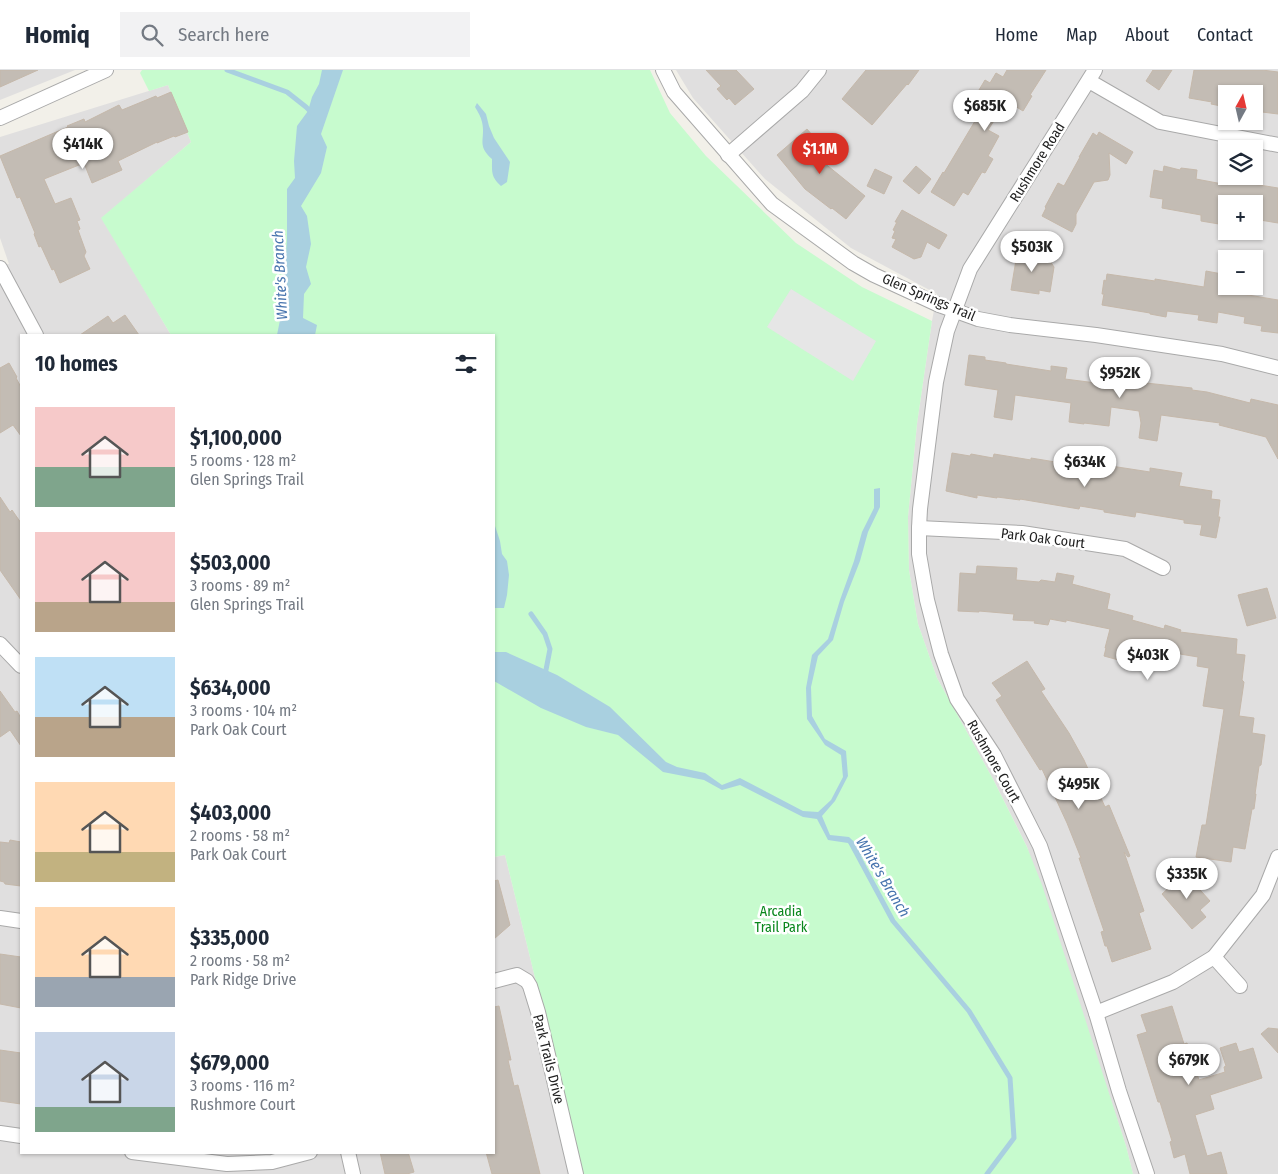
<!DOCTYPE html>
<html lang="en">
<head>
<meta charset="utf-8">
<style>
  body { margin:0; font-family:"Fira Sans Condensed",sans-serif; background:#f2f2f3; color:#1f2937; height:100vh; display:flex; flex-direction:column; font-size:19px; white-space:nowrap }
  * { box-sizing:border-box; margin:0 }
  p { font-size:16px; color:#747a83 }
  .icon { flex:none; width:28px; height:28px; fill:none; stroke:currentColor; stroke-width:2; stroke-linecap:round; stroke-linejoin:round }
  .map { position:relative; flex:1; overflow:hidden }
  .sheet { position:absolute; left:20px; top:264px; width:475px; height:820px; display:flex; flex-direction:column; background:#fff; border-radius:0px; box-shadow:0 1px 4px #0004 }
  .sheet>* { flex:none }
  .needle { width:32px; rotate:8deg }
  .buttons { position:absolute; left:1218px; top:15px; display:grid; gap:10px }
  .buttons a { display:grid; place-items:center; width:45px; height:45px; border-radius:0px; background:#fff; box-shadow:0 1px 4px #0004; font-size:25px }
  .price { position:absolute; translate:-50% -42px; padding:0 11px; border-radius:18px; background:#fff; color:#222; font-size:16px; line-height:32px; filter:drop-shadow(0 1px 2px #0008) }
  .price::after { content:''; position:absolute; left:50%; top:30px; width:15px; height:11px; margin-left:-8px; background:inherit; clip-path:polygon(0 0,100% 0,50% 100%) }
  .price.on { background:#d93025; color:#fff }
  ul { padding:0; list-style:none }
  li { display:flex; align-items:center; gap:15px; height:125px; padding:0 15px }
  li span { display:grid; place-items:center; flex:none; width:140px; height:100px; border-radius:0px; color:#555 }
  li>.icon { margin-inline-start:auto }
  span .icon { width:60px; height:60px; fill:#fffc; stroke-width:1 }
  li b { font-size:21px }
  h2 { display:flex; justify-content:space-between; align-items:center; height:60px; padding:0 15px; font-size:21px }
  header { display:flex; align-items:center; gap:30px; box-sizing:border-box; height:70px; padding:0 25px; background:#fff; border-bottom:1px solid #e0e1e3 }
  header strong { font-size:24px }
  nav { display:flex; gap:28px; margin-inline-start:auto; font-size:18px }
  .search { width:350px; height:45px; background:#f2f2f3; display:flex; align-items:center; gap:12px; box-sizing:border-box; padding:0 18px; border-radius:0px; color:#747a83; font-size:19px }
  .map>svg:first-child { display:block }
</style>
</head>
<body>
<header>
<strong>Homiq</strong>
<div class="search"><svg class="icon" aria-label="search" viewBox="0 0 24 24"><circle cx="10" cy="10" r="6"/><path d="M15 15l6 6"/></svg>Search here</div>
<nav><a>Home</a><a>Map</a><a>About</a><a>Contact</a></nav>
</header>
<div class="map">
<svg width="1278" height="1104" viewBox="0 0 1278 1104">
  <rect width="100%" height="100%" fill="#f2f0e9"/>
  <g fill="#e0dfdf" fill-rule="evenodd">
    <polygon points="0,0 75,0 0,30"/>
    <path d="M676,0H1278V1104H1133L1126,1076L1027,777L994,711L937,608L918,554L909,500L908,447L917,354L932,251L937,224L851,178L765,109L693,28ZM1226,24H1254V51H1226ZM1226,79H1254V106H1226ZM1226,134H1254V161H1226ZM1226,189H1254V216H1226Z"/>
    <polygon points="168,15 191,72 102,148 171,265 21,265 21,1082 494,1082 494,787 505,785 583,1104 0,1104 0,196 9,194 0,168 0,67"/>
  </g>
  <polygon fill="#c7fbce" points="142,0 650,0 670,43 706,86 796,173 862,217 932,251 917,354 908,447 909,500 918,554 937,608 994,711 1027,777 1042,815 1126,1076 1133,1104 583,1104 505,785 494,787 494,265 171,265 101,148 191,72 168,15 149,21 140,3"/>
  <polygon fill="#e6e6e6" points="791,219 876,271 853,311 767,257"/>
  <g fill="#a9d0e0">
    <polygon points="322,0 343,0 321,64 327,77 321,103 301,136 307,146 311,174 306,197 311,214 304,224 303,248 317,255 315,265 277,265 282,240 287,170 287,119 295,108 294,91 297,56 308,41 312,27 319,14"/>
    <path d="M477,33L486,44L489,56L494,68L510,92L507,112L501,116C491,107 492,102 492,89C476,75 486,69 482,52C481,47 478,42 475,37Z"/>
    <polygon points="880,418 880,437 868,462 860,491 844,532 833,570 818,586 811,617 812,646 825,669 846,681 848,706 835,731 822,746 830,765 849,767 868,785 864,789 848,773 828,770 817,749 803,747 740,715 722,720 704,710 663,702 618,665 586,657 541,638 494,611 494,582 506,582 557,605 610,637 666,692 677,697 705,703 722,715 740,708 803,741 818,742 831,730 843,707 841,685 825,675 807,649 806,618 812,585 828,569 840,530 854,491 862,462 874,438 874,419"/>
    <polygon points="494,453 500,471 502,484 507,491 509,505 507,525 504,538 495,538 494,536"/>
  </g>
  <g fill="none" stroke-linecap="round" stroke-linejoin="round">
    <g stroke="#a9d0e0" stroke-width="5">
      <polyline points="227,0 287,22 306,37 312,43"/>
      <polyline points="531,544 545,564 550,579 545,605"/>
      <polyline points="851,773 893,851 969,941 1010,1008 1014,1068 987,1104"/>
    </g>
  </g>
  <g fill="#c3bcb4" stroke="#c5b8aa">
    <polygon points="0,0 38,0 0,17"/>
    <polygon points="706,0 736,0 754,19 735,35 729,28 727,30 717,19 721,16"/>
    <polygon points="866,0 919,0 908,15 907,14 872,55 842,29"/>
    <polygon points="1007,0 1046,0 1030,25 1032,26 1023,41 1007,31 988,60 999,66 988,86 993,89 985,103 982,102 968,125 963,122 954,136 931,122 943,102 944,103 981,41 972,36 975,31 973,30 985,10 990,13 996,3 1003,7"/>
    <polygon points="1153,0 1172,0 1159,20 1146,11"/>
    <polygon points="1194,0 1262,0 1278,2 1278,44 1254,41 1254,24 1226,24 1226,37 1211,34 1212,32 1189,28"/>
    <polygon points="171,22 188,62 175,67 174,66 157,73 157,72 118,91 122,100 92,113 84,93 44,109 55,134 71,128 80,150 77,151 80,159 78,160 86,182 84,186 90,199 60,213 54,199 52,200 41,176 39,177 34,164 35,163 20,127 17,128 0,86 68,57 67,56 84,49 85,52 119,35 122,40 156,26 157,28"/>
    <polygon points="807,59 830,86 823,92 865,126 846,149 832,138 831,139 805,119 777,85"/>
    <polygon points="1099,62 1133,82 1126,94 1109,83 1110,105 1108,110 1094,112 1076,144 1076,154 1072,162 1042,146 1046,138 1045,137 1058,113 1064,116 1080,87 1079,87 1093,63 1097,66"/>
    <polygon points="916,96 931,109 919,124 903,111"/>
    <polygon points="1164,96 1180,100 1181,98 1197,100 1196,109 1228,115 1229,107 1248,110 1247,113 1278,118 1278,153 1254,149 1254,134 1226,134 1226,145 1220,144 1219,154 1201,151 1201,145 1162,138 1163,129 1150,127 1154,100 1163,102"/>
    <polygon points="875,99 892,107 884,124 867,116"/>
    <polygon points="902,140 947,165 939,179 927,172 921,187 914,189 892,177 896,169 892,168 895,161 893,160 897,152 895,152"/>
    <polygon points="1018,178 1036,182 1035,189 1050,191 1054,197 1050,222 1039,220 1039,224 1011,220"/>
    <polygon points="1206,201 1222,204 1222,206 1226,206 1226,216 1243,216 1242,224 1278,230 1278,263 1261,261 1262,256 1244,253 1245,247 1218,242 1217,253 1198,250 1199,245 1167,241 1166,247 1150,244 1150,243 1102,235 1104,224 1102,224 1104,210 1106,211 1107,204 1155,211 1155,209 1204,217"/>
    <polygon points="125,245 139,265 80,265 108,246 113,253"/>
    <polygon points="969,285 985,287 985,290 1006,293 1006,294 1051,301 1051,296 1067,298 1065,309 1096,313 1097,304 1137,309 1137,312 1192,318 1192,320 1207,322 1250,333 1251,329 1278,335 1278,389 1266,367 1219,355 1220,353 1161,345 1157,371 1139,368 1141,353 1139,341 1111,337 1109,356 1084,353 1084,354 1069,352 1071,333 1015,325 1012,350 994,347 998,320 965,315"/>
    <polygon points="9,293 17,307 16,308 21,317 21,366 13,355 0,363 0,298"/>
    <polygon points="952,383 970,386 971,384 993,388 994,384 1031,390 1031,388 1110,401 1111,396 1150,402 1150,398 1182,403 1179,416 1212,421 1211,429 1220,430 1218,447 1220,447 1216,468 1200,465 1202,455 1184,453 1184,450 1136,442 1135,447 1104,442 1104,440 1080,436 1079,439 1020,429 1020,430 997,427 997,428 977,425 977,428 946,421"/>
    <polygon points="0,427 10,442 12,440 21,453 21,530 0,500"/>
    <polygon points="977,496 1017,498 1016,510 1039,512 1041,510 1055,512 1057,503 1074,506 1072,514 1110,524 1107,539 1133,546 1132,550 1164,559 1165,555 1181,560 1180,562 1237,569 1236,584 1245,585 1242,610 1244,612 1239,646 1254,648 1252,663 1265,665 1261,695 1259,696 1255,724 1256,724 1254,739 1252,739 1245,779 1233,777 1231,792 1196,787 1202,755 1206,755 1224,639 1203,636 1209,598 1197,596 1198,587 1174,583 1173,589 1137,579 1133,594 1104,586 1106,578 1105,578 1110,559 1066,550 1066,552 1050,549 1048,555 1034,553 1035,551 1013,550 1014,544 979,541 979,542 958,541 960,503 976,504"/>
    <polygon points="1267,518 1276,548 1247,556 1238,525"/>
    <polygon points="1027,591 1045,619 1041,621 1069,663 1084,690 1105,737 1109,735 1130,786 1128,787 1124,782 1144,841 1139,843 1151,879 1112,892 1107,876 1105,876 1101,862 1104,861 1079,788 1081,788 1067,753 1042,699 1040,700 996,630 1002,626 992,613"/>
    <polygon points="0,621 15,642 17,641 21,648 21,676 10,660 0,667"/>
    <polygon points="10,770 21,772 21,816 5,814 4,812 0,811 0,772 9,773"/>
    <polygon points="1185,803 1210,831 1200,840 1206,847 1192,859 1162,824"/>
    <polygon points="498,810 510,855 494,869 494,811"/>
    <polygon points="0,884 21,887 21,938 0,934"/>
    <polygon points="499,936 511,990 508,990 514,1016 518,1015 540,1104 492,1104 486,1082 494,1082 494,937"/>
    <polygon points="1172,936 1184,974 1187,973 1199,1010 1225,1002 1224,997 1226,996 1220,978 1236,973 1239,982 1253,978 1262,1008 1210,1025 1214,1039 1195,1045 1207,1086 1221,1082 1227,1104 1190,1104 1185,1084 1174,1088 1170,1072 1172,1071 1160,1032 1158,1032 1137,965 1147,962 1141,945"/>
    <polygon points="1268,958 1278,959 1278,983 1261,964"/>
    <polygon points="0,980 21,983 21,1034 0,1031"/>
    <polygon points="380,1082 408,1082 414,1102 407,1104 385,1104"/>
  </g>
  <g fill="none" stroke-linecap="round" stroke-linejoin="round">
    <g stroke="#a9a9a9" stroke-width="16">
      <g id="minor">
        <polyline points="663,0 674,22 772,134 853,193 874,205 939,235 978,249 1010,255 1096,265 1222,284 1278,298"/>
        <polyline points="1095,0 970,199 947,261 936,312 920,439 919,458 919,484 927,530 941,584 957,629 994,685 1040,776 1096,943 1119,1021 1147,1104"/>
        <polyline points="1089,11 1160,52 1278,75"/>
        <polyline points="0,48 106,0"/>
        <polyline points="728,85 802,21 819,0"/>
        <polyline points="0,198 36,265"/>
        <polyline points="919,458 1022,463 1125,479 1163,498"/>
        <polyline points="0,574 21,596"/>
        <polyline points="0,848 21,851"/>
        <polyline points="1214,887 1240,916"/>
        <polyline points="494,911 517,905 527,911 530,916 538,942 576,1104"/>
        <polyline points="1096,943 1173,912 1214,887 1263,825 1278,787"/>
        <polyline points="0,1063 21,1066"/>
        <polyline points="132,1082 227,1094 272,1092 310,1082"/>
        <polyline points="348,1082 353,1104"/>
      </g>
    </g>
    <use href="#minor" stroke="#fff" stroke-width="14"/>
  </g>
  <g text-anchor="middle" stroke-width="5" stroke-linejoin="round" paint-order="stroke">
    <g font-size="14" fill="#222" stroke="#fff">
      <text transform="translate(1037 92) rotate(-58)" y="5">Rushmore Road</text>
      <text transform="translate(929 227) rotate(23)" y="5">Glen Springs Trail</text>
      <text transform="translate(1043 468) rotate(7)" y="5">Park Oak Court</text>
      <text transform="translate(994 691) rotate(60)" y="5">Rushmore Court</text>
      <text transform="translate(549 989) rotate(76)" y="5">Park Trails Drive</text>
    </g>
    <g font-size="14" fill="#09871c" stroke="#fff">
      <text x="781" y="846">Arcadia<tspan x="781" dy="16">Trail Park</tspan></text>
    </g>
    <g font-size="15" font-style="italic" fill="#4774ae" stroke="#fff">
      <text transform="translate(280 205) rotate(-93)" y="5">White's Branch</text>
      <text transform="translate(883 807) rotate(59)" y="5">White's Branch</text>
    </g>
  </g>
</svg>
<div class="buttons">
<a><svg class="needle" viewBox="-14 -14 28 28"><path d="M0-13l5 13h-10z" fill="#e53935"/><path d="M0 13l5-13h-10z" fill="#747a83"/></svg></a>
<a><svg class="icon" aria-label="layers" viewBox="0 0 24 24"><path d="M12 4l9 5-9 5-9-5zM3 14l9 5 9-5"/></svg></a>
<a>+</a>
<a>−</a>
</div>
<b class="price" style="left:985px;top:62px">$685K</b>
<b class="price" style="left:83px;top:100px">$414K</b>
<b class="price on" style="left:820px;top:105px">$1.1M</b>
<b class="price" style="left:1032px;top:203px">$503K</b>
<b class="price" style="left:1120px;top:329px">$952K</b>
<b class="price" style="left:1085px;top:418px">$634K</b>
<b class="price" style="left:1148px;top:611px">$403K</b>
<b class="price" style="left:1079px;top:740px">$495K</b>
<b class="price" style="left:1187px;top:830px">$335K</b>
<b class="price" style="left:1189px;top:1016px">$679K</b>
<section class="sheet">
<h2>10 homes<svg class="icon" aria-label="filters" viewBox="0 0 24 24"><path d="M4 7h16M4 17h16"/><circle cx="9" cy="7" r="2"/><circle cx="15" cy="17" r="2"/></svg></h2>
<ul>
<li><span style="background:linear-gradient(#f6c9c9 60%,#7fa58c 0)"><svg class="icon" aria-label="home" viewBox="0 0 24 24"><path d="M3 11l9-7 9 7M6 9v11h12V9"/></svg></span><div><b>$1,100,000</b><p>5 rooms · 128 m²</p><p>Glen Springs Trail</p></div></li>
<li><span style="background:linear-gradient(#f6c9c9 70%,#b9a48a 0)"><svg class="icon" aria-label="home" viewBox="0 0 24 24"><path d="M3 11l9-7 9 7M6 9v11h12V9"/></svg></span><div><b>$503,000</b><p>3 rooms · 89 m²</p><p>Glen Springs Trail</p></div></li>
<li><span style="background:linear-gradient(#bfe0f5 60%,#b9a48a 0)"><svg class="icon" aria-label="home" viewBox="0 0 24 24"><path d="M3 11l9-7 9 7M6 9v11h12V9"/></svg></span><div><b>$634,000</b><p>3 rooms · 104 m²</p><p>Park Oak Court</p></div></li>
<li><span style="background:linear-gradient(#ffd9b3 70%,#c2b280 0)"><svg class="icon" aria-label="home" viewBox="0 0 24 24"><path d="M3 11l9-7 9 7M6 9v11h12V9"/></svg></span><div><b>$403,000</b><p>2 rooms · 58 m²</p><p>Park Oak Court</p></div></li>
<li><span style="background:linear-gradient(#ffd9b3 70%,#9aa5b1 0)"><svg class="icon" aria-label="home" viewBox="0 0 24 24"><path d="M3 11l9-7 9 7M6 9v11h12V9"/></svg></span><div><b>$335,000</b><p>2 rooms · 58 m²</p><p>Park Ridge Drive</p></div></li>
<li><span style="background:linear-gradient(#c9d6e8 75%,#7fa58c 0)"><svg class="icon" aria-label="home" viewBox="0 0 24 24"><path d="M3 11l9-7 9 7M6 9v11h12V9"/></svg></span><div><b>$679,000</b><p>3 rooms · 116 m²</p><p>Rushmore Court</p></div></li>
</ul>
</section>
</div>
</body>
</html>
